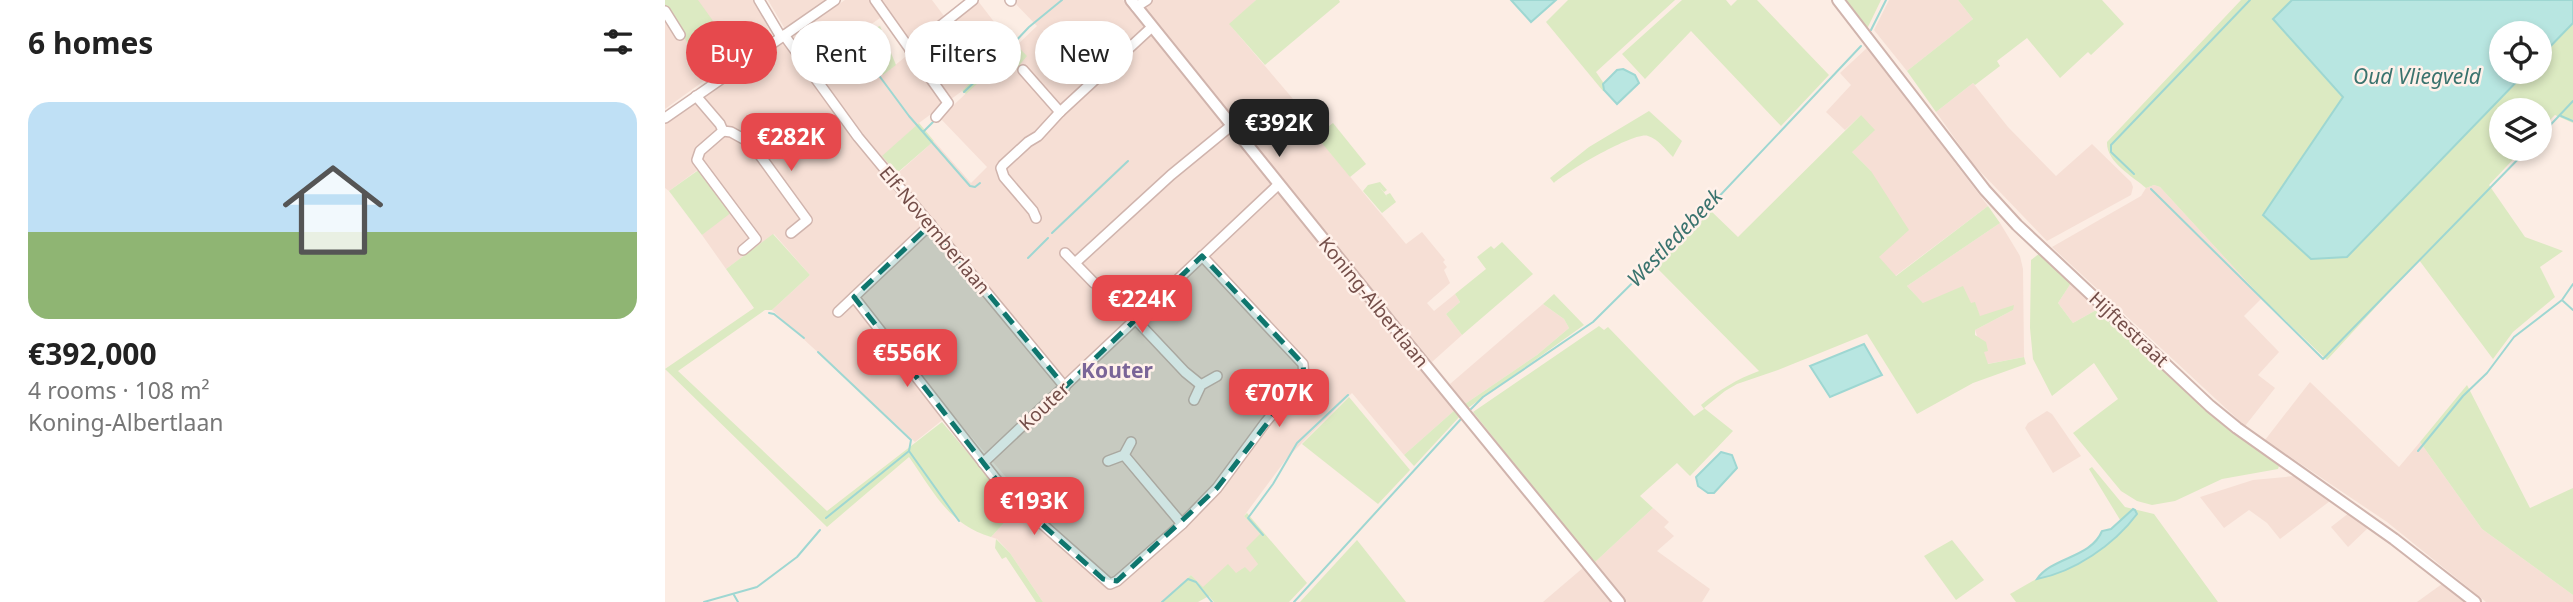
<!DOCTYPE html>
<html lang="en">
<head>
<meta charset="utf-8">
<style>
  body { margin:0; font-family:"Noto Sans",sans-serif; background:#f2f2f2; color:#222; height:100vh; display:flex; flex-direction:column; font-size:26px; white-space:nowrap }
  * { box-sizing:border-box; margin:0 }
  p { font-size:23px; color:#767676 }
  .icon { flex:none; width:38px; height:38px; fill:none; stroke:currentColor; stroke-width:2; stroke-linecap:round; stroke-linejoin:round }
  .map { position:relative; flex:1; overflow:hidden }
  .sheet { display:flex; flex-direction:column; background:#fff; width:665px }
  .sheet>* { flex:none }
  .top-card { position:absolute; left:21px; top:21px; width:665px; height:63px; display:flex; gap:14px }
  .tools { position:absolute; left:1824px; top:21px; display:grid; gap:14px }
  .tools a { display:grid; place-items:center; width:63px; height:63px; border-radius:50%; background:#fff; box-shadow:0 4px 10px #0003; font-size:35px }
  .price { position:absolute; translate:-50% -60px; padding:0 16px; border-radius:14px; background:#e6494d; color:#fff; font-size:23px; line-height:46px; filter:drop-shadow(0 2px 4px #0008) }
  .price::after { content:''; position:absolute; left:50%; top:42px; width:21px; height:16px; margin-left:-10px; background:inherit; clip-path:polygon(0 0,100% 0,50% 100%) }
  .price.current { background:#222; color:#fff }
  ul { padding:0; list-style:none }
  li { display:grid; align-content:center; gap:14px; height:371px; padding:0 28px }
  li+li { border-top:2px solid #e0e0e0 }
  li span { display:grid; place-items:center; height:217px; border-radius:21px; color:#555 }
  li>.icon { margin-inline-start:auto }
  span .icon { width:126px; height:126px; fill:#fffc; stroke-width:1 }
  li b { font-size:30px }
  h2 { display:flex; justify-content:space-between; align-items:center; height:84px; padding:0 28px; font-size:30px }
  .pill { padding:0 24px; border-radius:32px; background:#fff; box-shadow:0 4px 10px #0003; font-size:24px; line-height:63px }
  .pill.current { background:#e6494d; color:#fff }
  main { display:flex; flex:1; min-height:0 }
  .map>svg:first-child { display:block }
</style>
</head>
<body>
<main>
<section class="sheet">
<h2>6 homes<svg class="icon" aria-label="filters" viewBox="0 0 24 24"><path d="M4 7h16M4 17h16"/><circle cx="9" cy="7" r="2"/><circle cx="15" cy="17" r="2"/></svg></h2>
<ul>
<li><span style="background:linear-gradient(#bfe0f5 60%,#8fb573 0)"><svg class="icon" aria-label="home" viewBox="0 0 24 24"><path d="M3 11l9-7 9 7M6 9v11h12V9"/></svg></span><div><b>€392,000</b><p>4 rooms · 108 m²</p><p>Koning-Albertlaan</p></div></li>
</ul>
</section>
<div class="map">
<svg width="1908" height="602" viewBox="0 0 1908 602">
  <rect width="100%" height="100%" fill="#fcede4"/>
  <g fill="#f6dfd5">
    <polygon points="0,0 88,0 102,25 104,34 0,109"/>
    <polygon points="103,0 161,0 120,29"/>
    <polygon points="180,0 267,0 279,16 251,38 230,36 215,18 188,37 218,75 245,53 276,73 303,51 282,25 313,1 333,27 303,51 316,72 297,91 254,123 218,156 233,173 269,141 306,183 322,167 275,118 372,26 347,0 458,0 791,409 739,455 687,393 622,458 579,516 595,534 594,563 585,572 571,573 538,588 526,575 496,602 378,602 345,553 332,539 326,537 351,510 363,503 286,413 250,442 107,310 145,275 109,234 61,269 37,235 66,211 34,169 4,191 0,188 0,122"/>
    <polygon points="471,0 591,0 565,25 652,127 648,132 741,244 757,232 780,260 778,262 782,267 779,270 785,283 762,303 769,311 790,294 795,302 781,314 797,335 767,362"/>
    <polygon points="1224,0 1293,0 1308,19 1242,71 1209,30"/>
    <polygon points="1202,48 1323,206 1230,276 1213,257 1206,171 1187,152 1196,115 1180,130 1161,112 1186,85 1175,73"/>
    <polygon points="1308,83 1343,127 1391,176 1427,144 1466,182 1468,187 1466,195 1382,241 1308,164 1271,112"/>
    <polygon points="1489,185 1495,187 1597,298 1579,316 1614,352 1593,375 1610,388 1580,426 1387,247 1476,196 1481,188"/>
    <polygon points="1335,223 1355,256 1358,269 1359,357 1322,364 1310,330 1348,310 1315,317 1310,303 1258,303 1242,286"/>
    <polygon points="1406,283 1433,309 1408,323 1393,303"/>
    <polygon points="878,304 899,319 904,328 872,355 800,404 785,384"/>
    <polygon points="1645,382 1734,467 1755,442 1817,529 1908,595 1908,602 1821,602 1722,522 1600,440"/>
    <polygon points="1382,411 1387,414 1416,456 1388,473 1360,428 1363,423"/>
    <polygon points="1630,476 1665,501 1615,539 1602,523 1584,510 1559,528 1535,497 1588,480"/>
    <polygon points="988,508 1004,522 999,527 1009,536 992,551 1045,589 1037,602 960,602 929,563"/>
    <polygon points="1684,513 1704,527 1683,547 1666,527"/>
    <polygon points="919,567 948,602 878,602"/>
    <polygon points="1777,584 1799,602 1752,602"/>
  </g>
  <g fill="#dceac2">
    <polygon points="0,0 33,0 51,25 23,44 0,6"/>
    <polygon points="591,0 674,0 675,2 600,65 564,24"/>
    <polygon points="903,0 1010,0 931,72 942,88 938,91 881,22"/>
    <polygon points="1017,0 1061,0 1066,6 1072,0 1092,0 1164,75 1116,126 1026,31 980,79 957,54"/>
    <polygon points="1180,0 1216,0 1202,29"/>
    <polygon points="1293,0 1437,0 1459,24 1426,55 1423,52 1395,78 1362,38 1332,61 1335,66 1310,85 1308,83 1271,112 1242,71 1308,19"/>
    <path d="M1576,0H1627L1609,19L1678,97L1598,215L1861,72H1874V58L1908,23V123L1890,115L1874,131V110H1836V149H1858L1824,185L1860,237L1898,251L1875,267L1890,297L1848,332L1828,359L1754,260L1662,360L1597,298L1495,187L1489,185L1481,188C1467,176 1441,162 1442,142Z"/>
    <polygon points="215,26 231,65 218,75 187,37"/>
    <polygon points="334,27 362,56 347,74 335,63 301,94 297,91 315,72 303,51"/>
    <path d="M984,111L1017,141L1008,157C1001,150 993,139 983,136C970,131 901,172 889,183L885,178L924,147Z"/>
    <path d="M1196,115L1210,130L1187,152L1206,171L1244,230L1214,257L1231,276L1323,206L1335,223L1242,286L1258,303L1298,286L1306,303L1310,302L1315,316L1349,305L1348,310L1310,330V335L1321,342L1323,351L1319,352L1323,364L1359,357L1361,364L1308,383L1252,414L1202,334L1113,370L1072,384L1060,391L1039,408L1068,431L1025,476L1012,463L975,496L988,508L929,563L808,412L934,326L939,330L943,327L1029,416L1039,409L1036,405C1054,390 1072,379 1094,371L991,267L1046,211L1073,237Z"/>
    <polygon points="254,123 269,141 232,173 217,156"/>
    <polygon points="668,123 701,164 685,177 651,136"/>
    <polygon points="35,169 67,212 37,235 4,191"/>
    <polygon points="715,182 722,190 719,192 714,186 723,198 721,195 725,193 731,202 717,213 698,191 703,185"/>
    <path d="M108,234L145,275L107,310H100L13,371L162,511L277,422L351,510L326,537C283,524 269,492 244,457L162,527L0,369L89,308L61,269Z"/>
    <polygon points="837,242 868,274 797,335 781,314 795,302 790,294 821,269 812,257 826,246 829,249"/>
    <polygon points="1375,253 1406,283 1393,303 1408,323 1433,309 1555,422 1614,466 1613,469 1557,479 1510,501 1487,505 1472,501 1456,491 1408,433 1453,399 1429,363 1387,396 1368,359 1365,328 1366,260"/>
    <polygon points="889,294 919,325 803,408 800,404 872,355 904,328 899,319 878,304"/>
    <polygon points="1802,385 1865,508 1908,488 1908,595 1817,529 1755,442"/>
    <polygon points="684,397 745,470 713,504 637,444"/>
    <polygon points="791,409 796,415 749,466 739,455"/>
    <polygon points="1427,467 1460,507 1489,514 1553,602 1351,602 1345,594 1422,550 1457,523 1424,469"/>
    <polygon points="582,513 642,583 624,602 549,602 544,596 533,602 496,602 526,575 538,587 563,564 571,573 580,567 585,572 593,564 581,548 595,534 579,516"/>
    <polygon points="331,539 345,553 378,602 371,602 341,557 337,559 330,548"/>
    <polygon points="692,540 741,602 635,602"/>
    <polygon points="1287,540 1319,580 1291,600 1259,556"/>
  </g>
  <g fill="#b8e6e1" stroke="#9ed7d2" stroke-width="2">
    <polygon points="846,0 891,0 866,22"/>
    <polygon points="1627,0 1908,0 1908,23 1874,58 1874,33 1836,33 1836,72 1861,72 1682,257 1646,259 1598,215 1678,97 1608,19"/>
    <polygon points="958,69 970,75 974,83 952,104 939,90 938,84 952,70"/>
    <polygon points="1199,344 1217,375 1165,397 1145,366"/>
    <polygon points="1056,452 1067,455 1072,468 1049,493 1043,493 1033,486 1031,477"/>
    <path d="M1468,509L1470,510L1472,514C1449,545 1409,572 1372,579C1387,557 1426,558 1437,531L1446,529Z"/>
  </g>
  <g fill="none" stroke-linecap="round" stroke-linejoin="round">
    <g stroke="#9ed7d2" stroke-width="2">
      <polyline points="1206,30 1221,0"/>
      <polyline points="195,33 187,39 244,116 305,186 310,187 315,183"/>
      <polyline points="346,46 364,27 397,0"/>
      <polyline points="299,92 340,53"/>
      <polyline points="1896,116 1908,121"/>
      <polyline points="259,131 268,122"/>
      <polyline points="1874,137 1908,101"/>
      <polyline points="1469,174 1446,152 1446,145 1585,0"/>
      <polyline points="1486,189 1658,359 1863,149"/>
      <polyline points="387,233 463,161"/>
      <polyline points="363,258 383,238"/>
      <polyline points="1898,301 1908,310"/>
      <polyline points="104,313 109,314 139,338"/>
      <polyline points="153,352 246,440 244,451"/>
      <polyline points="806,409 818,397 928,322 1046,205 1196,46"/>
      <polyline points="1753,451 1798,396 1822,373 1849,337 1897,300 1908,284"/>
      <polyline points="161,518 244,451 294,521"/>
      <polyline points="598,535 583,518 608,484 632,443 683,395"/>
      <polyline points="69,595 73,602"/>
      <polyline points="39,602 92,587 132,557 155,530"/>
      <polyline points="497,602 523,579 531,582 547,602"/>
      <polyline points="629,602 796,419"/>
    </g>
    <g stroke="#d0b4ad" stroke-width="12">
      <g id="minor">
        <polyline points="94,0 116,37"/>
        <polyline points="210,0 283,103 271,117"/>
        <polyline points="345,0 346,1"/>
        <polyline points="471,7 482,0"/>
        <polyline points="0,11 15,35"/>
        <polyline points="119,35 193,137 400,387"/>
        <polyline points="245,50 308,0"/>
        <polyline points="358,70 395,112"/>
        <polyline points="31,96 55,124 58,131 35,151 32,160 91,239 78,250"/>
        <polyline points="0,118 170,0"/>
        <polyline points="58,131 66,132 86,143 142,220 126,233"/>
        <polyline points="371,218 368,211 339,177 336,168 338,165 363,142 373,136 395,112 487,27"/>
        <polyline points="400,253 429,283"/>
        <polyline points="410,263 506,175 567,125"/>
        <polyline points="189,297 341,492 445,584 452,581 517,524 552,488 600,423 639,376 638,364 537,256"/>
        <polyline points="173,312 266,224"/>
        <polyline points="471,320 520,372 536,385"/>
        <polyline points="529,400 536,385 552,376"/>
        <polyline points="459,455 517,524"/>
        <polyline points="443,461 459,455 466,442"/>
        <polyline points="318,463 614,184"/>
      </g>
    </g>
    <g stroke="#d0b4ad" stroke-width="14">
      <g id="tertiary">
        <polyline points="466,0 738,338 954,602"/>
        <polyline points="1173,0 1320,190 1352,225 1545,406 1572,428 1729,539 1810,602"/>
      </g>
    </g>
    <use href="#minor" stroke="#fff" stroke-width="9"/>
    <use href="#tertiary" stroke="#fff" stroke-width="10"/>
  </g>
  <path fill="#0f766e" fill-opacity="0.2" stroke="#0f766e" stroke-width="5" stroke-dasharray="14 9" stroke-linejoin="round" d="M266,224L400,387L537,256L638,364L639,376L552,488L452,581L438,579L341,492L189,297Z"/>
  <g text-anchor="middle" stroke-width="5" stroke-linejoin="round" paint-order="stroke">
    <g font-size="19" fill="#744e49" stroke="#fff1ea">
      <text transform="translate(270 230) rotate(50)" y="7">Elf-Novemberlaan</text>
      <text transform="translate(709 302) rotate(51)" y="7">Koning-Albertlaan</text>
      <text transform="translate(1464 329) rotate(43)" y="7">Hijftestraat</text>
      <text transform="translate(379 406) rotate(-43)" y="7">Kouter</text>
    </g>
    <g font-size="21" font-style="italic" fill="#3a736e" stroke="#fff1ea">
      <text x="1752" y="84">Oud Vliegveld</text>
      <text transform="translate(1010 238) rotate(-46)" y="7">Westledebeek</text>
    </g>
    <g font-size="21" font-weight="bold" fill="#7a6598" stroke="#fff1ea">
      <text x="452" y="378">Kouter</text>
    </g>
  </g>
</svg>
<div class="tools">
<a><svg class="icon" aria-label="locate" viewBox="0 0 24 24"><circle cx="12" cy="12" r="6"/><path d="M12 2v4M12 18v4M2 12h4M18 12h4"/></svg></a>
<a><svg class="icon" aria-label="layers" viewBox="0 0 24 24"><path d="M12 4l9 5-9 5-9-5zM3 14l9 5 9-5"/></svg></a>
</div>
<b class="price current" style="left:614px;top:159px">€392K</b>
<b class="price" style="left:126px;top:173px">€282K</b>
<b class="price" style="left:477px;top:335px">€224K</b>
<b class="price" style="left:242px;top:389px">€556K</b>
<b class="price" style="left:614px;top:429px">€707K</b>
<b class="price" style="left:369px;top:537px">€193K</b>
<div class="top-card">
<a class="pill current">Buy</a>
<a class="pill">Rent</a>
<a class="pill">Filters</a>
<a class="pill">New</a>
</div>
</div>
</main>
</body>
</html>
